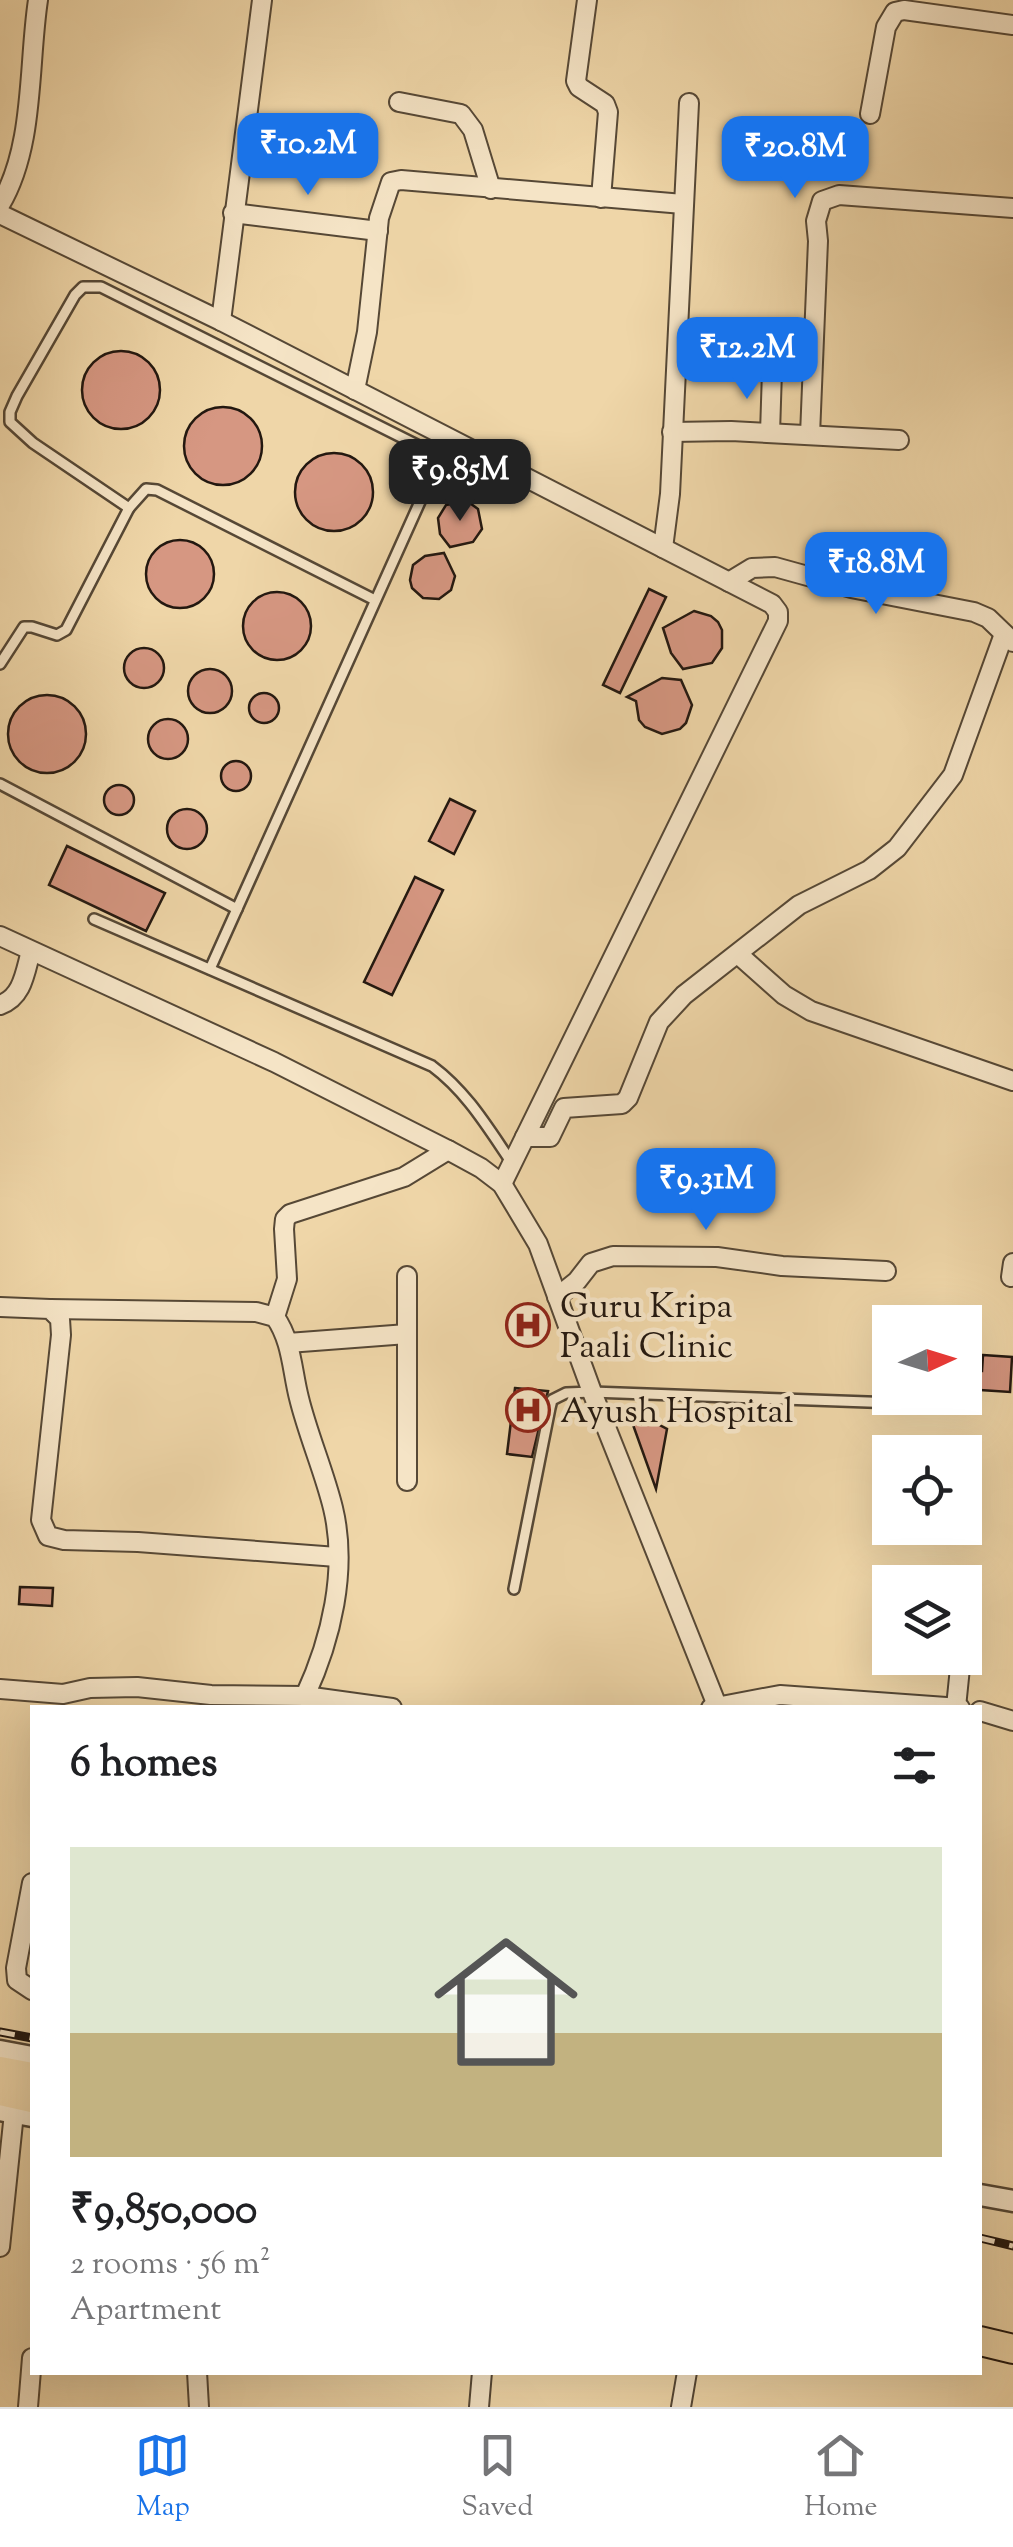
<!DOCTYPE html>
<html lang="en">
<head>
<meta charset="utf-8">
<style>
  body { margin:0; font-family:"Sorts Mill Goudy",serif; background:#f2f2f2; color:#202124; height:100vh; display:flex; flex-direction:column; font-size:38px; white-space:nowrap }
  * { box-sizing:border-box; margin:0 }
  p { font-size:32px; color:#757577 }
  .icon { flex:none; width:55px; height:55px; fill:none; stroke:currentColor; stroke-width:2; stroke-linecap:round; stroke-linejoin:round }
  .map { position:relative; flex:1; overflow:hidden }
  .drawer { position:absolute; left:30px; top:1705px; width:952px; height:670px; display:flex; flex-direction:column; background:#fff; border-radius:0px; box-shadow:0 10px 40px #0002 }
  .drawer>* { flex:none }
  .needle { width:65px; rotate:86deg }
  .controls { position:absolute; left:872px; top:1305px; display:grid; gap:20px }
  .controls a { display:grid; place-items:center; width:110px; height:110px; border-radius:0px; background:#fff; box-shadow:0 10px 40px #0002; font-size:50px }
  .price { position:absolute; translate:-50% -85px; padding:0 22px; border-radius:20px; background:#1a73e8; color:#fff; font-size:32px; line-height:65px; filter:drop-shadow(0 2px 5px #0008) }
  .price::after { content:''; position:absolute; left:50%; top:60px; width:30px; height:22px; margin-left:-15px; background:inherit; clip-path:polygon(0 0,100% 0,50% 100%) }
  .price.active { background:#222; color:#fff }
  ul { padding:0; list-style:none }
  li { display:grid; align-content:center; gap:20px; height:530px; padding:0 40px }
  li span { display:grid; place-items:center; height:310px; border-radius:0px; color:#555 }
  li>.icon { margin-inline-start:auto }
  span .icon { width:180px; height:180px; fill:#fffc; stroke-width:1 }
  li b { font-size:42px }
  h2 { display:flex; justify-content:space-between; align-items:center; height:120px; padding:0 40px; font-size:42px }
  .dock { display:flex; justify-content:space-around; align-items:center; height:140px; border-top:2px solid #e0e0e0; background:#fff; font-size:28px; color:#757577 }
  .dock a { display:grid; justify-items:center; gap:5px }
  .dock .active { color:#1a73e8 }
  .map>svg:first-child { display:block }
</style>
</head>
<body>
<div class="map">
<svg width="1013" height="2407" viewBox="0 0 1013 2407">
  <rect width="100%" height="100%" fill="#efd6a8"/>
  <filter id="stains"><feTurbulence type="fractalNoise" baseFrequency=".002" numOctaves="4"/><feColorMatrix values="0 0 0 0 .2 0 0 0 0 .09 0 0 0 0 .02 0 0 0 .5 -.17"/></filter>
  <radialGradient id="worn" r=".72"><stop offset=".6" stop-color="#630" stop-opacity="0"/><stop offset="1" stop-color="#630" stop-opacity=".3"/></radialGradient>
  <g fill="#d69782" stroke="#231810" stroke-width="2.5">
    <circle cx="121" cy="390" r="39"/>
    <circle cx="223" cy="446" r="39"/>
    <circle cx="334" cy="492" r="39"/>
    <polygon points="467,501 478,509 482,529 473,542 450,547 440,534 438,518 446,505"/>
    <circle cx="180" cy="574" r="34"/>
    <polygon points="444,553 455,576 451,590 439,599 423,598 412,588 410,580 413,565 425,556"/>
    <polygon points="649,589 666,597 620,693 603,685"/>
    <circle cx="277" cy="626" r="34"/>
    <polygon points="694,611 711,616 718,622 722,630 722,648 712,663 683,669 671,653 663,628"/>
    <circle cx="144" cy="668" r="20"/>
    <circle cx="210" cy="691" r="22"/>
    <polygon points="662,678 681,680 692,705 686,723 680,729 662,734 645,727 639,720 636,701 627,697"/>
    <circle cx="264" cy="708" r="15"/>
    <circle cx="47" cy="734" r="39"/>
    <circle cx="168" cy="739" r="20"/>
    <circle cx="236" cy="776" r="15"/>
    <circle cx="119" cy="800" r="15"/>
    <polygon points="450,799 475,811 454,854 429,841"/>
    <circle cx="187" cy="829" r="20"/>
    <polygon points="67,846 165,893 146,931 49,885"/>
    <polygon points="415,877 443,890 392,995 364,982"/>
    <rect x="513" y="1311" width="30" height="27"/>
    <polygon points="983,1355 1012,1357 1010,1392 965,1389 965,1370 982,1371"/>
    <polygon points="515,1388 548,1391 532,1457 507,1454"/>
    <polygon points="627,1408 667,1429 656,1489"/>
    <polygon points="20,1587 53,1588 52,1606 19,1604"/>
  </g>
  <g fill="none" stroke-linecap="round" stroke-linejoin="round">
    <g stroke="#564836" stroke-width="14">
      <g id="service">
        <polyline points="129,508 146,489 157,490 375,600"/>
        <polyline points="0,664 24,627 32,627 57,635 66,630 129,508 33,443 10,422 10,412 17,396 75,295 83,287 101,287 421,447 430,455 432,475 210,969"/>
        <polyline points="0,784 237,909"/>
        <path d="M94,919L432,1066C467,1092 488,1128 512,1163"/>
        <polyline points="514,1589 550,1408 552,1400 566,1393 592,1392 924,1404"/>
      </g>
    </g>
    <g stroke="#564836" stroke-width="22">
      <g id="minor">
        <polyline points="587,0 576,81 579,87 605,104 608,112 601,198"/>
        <polyline points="399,102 461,114 473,130 491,189"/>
        <polyline points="870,114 886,27 895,12 904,10 1013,25"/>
        <path d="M0,205C35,146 28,66 38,0"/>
        <polyline points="233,213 378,231"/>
        <polyline points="0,214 221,321 772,604 778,612 778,621 502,1184"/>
        <polyline points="221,321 262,0"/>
        <polyline points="355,390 367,332 379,218 391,182 401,180 683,204"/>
        <polyline points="672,432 731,431 899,440"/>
        <polyline points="770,433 772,371"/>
        <polyline points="810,435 818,241 816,221 822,201 839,195 1013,208"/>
        <polyline points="663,548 670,494 689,103"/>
        <polyline points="729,582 752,568 775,567 851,588 974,612 988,618 1013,642"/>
        <polyline points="0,936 274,1062 448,1150 481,1168 502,1184 538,1244 592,1392 718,1708"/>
        <polyline points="739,955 784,995 811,1011 1013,1081"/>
        <path d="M0,1005C23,997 25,972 31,951"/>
        <polyline points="525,1137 550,1137 564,1108 622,1104 628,1098 659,1022 684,995 799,905 869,870 897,848 953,775 1004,634"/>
        <polyline points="1011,1277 1013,1263"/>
        <polyline points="557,1297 577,1281 591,1263 613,1256 717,1257 782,1266 886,1271"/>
        <polyline points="0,1307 50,1309 60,1319 61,1335 41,1520 48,1536 64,1540 138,1542 337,1557"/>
        <path d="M50,1309L256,1312L275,1317C292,1341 292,1371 299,1398C308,1435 324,1471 333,1508C348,1570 331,1640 305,1696L392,1708"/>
        <polyline points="275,1317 287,1279 284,1229 285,1219 290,1214 404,1177 448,1150"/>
        <polyline points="288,1343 407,1334"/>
        <polyline points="407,1481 407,1276"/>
        <polyline points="894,1577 943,1582"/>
        <polyline points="965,1585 969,1594 965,1623"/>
        <polyline points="0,1689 63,1694 90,1688 137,1687 211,1695 305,1696"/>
        <polyline points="956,1707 961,1658"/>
        <polyline points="711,1708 780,1695 960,1708"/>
        <polyline points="980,1711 1013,1721"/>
        <polyline points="32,1883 16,1968 17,1980 32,1990"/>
        <polyline points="0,2247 14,2113"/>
        <polyline points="197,2372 199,2407"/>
        <polyline points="28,2407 32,2358"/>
        <polyline points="479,2407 482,2372"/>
        <polyline points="681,2407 687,2372"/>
      </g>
    </g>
    <g stroke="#564836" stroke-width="25">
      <g id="tertiary">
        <polyline points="0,2051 32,2057"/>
        <polyline points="0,2110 32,2116"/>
        <polyline points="980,2195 1013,2201"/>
      </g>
    </g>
    <g stroke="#231810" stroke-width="32">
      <g id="trunk">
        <polyline points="0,2071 32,2077"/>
        <polyline points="0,2091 32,2098"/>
        <polyline points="980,2341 1013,2349"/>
      </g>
    </g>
    <use href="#service" stroke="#f5e4c6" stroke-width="9"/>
    <use href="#minor" stroke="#f5e4c6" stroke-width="18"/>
    <use href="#tertiary" stroke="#f5e4c6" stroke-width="20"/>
    <use href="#trunk" stroke="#efd6a8" stroke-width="28"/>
    <g stroke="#231810" stroke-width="9">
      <g id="rail">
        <polyline points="0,2032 32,2038"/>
        <polyline points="980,2238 1013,2246"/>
      </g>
    </g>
    <use href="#rail" stroke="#f5e4c6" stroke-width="5" stroke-dasharray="15" stroke-linecap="butt"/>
  </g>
  <defs>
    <g id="hospital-ring" transform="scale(2.25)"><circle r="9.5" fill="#f5e4c6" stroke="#8f2418" stroke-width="1.5"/><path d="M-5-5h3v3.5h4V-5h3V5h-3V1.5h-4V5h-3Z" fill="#8f2418"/></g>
  </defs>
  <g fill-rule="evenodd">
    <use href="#hospital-ring" x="528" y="1325"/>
    <use href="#hospital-ring" x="528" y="1410"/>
  </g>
  <g text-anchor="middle" stroke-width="9" stroke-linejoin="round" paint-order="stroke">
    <g font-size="35" fill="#231810" stroke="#f5e4c6" text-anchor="start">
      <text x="560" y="1317">Guru Kripa<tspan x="560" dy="40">Paali Clinic</tspan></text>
      <text x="560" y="1422">Ayush Hospital</text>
    </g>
  </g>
  <rect width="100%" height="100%" filter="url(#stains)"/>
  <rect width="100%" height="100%" fill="url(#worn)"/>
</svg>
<div class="controls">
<a><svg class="needle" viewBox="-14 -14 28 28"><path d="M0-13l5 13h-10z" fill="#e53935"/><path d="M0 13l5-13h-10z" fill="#757577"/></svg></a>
<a><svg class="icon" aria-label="locate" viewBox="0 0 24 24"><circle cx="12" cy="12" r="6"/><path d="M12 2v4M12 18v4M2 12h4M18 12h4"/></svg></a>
<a><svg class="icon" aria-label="layers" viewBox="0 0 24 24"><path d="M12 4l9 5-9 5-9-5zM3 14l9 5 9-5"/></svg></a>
</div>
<b class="price" style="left:308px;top:198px">₹10.2M</b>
<b class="price" style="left:795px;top:201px">₹20.8M</b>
<b class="price" style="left:747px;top:402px">₹12.2M</b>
<b class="price active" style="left:460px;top:524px">₹9.85M</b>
<b class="price" style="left:876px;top:617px">₹18.8M</b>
<b class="price" style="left:706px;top:1233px">₹9.31M</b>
<section class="drawer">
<h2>6 homes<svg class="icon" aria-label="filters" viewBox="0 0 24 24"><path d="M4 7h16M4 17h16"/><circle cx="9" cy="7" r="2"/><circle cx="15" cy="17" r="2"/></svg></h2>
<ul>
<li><span style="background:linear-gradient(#dfe7d0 60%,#c2b280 0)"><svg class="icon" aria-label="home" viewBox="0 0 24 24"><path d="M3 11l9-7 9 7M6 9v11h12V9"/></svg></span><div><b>₹9,850,000</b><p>2 rooms · 56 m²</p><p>Apartment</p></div></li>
</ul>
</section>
</div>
<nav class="dock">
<a class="active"><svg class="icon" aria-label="map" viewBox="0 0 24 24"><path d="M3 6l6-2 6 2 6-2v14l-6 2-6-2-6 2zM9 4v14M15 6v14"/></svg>Map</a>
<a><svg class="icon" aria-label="saved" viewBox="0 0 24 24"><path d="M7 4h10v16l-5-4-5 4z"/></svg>Saved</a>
<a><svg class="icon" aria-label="home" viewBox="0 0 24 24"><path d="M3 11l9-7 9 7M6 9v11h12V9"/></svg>Home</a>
</nav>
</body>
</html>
